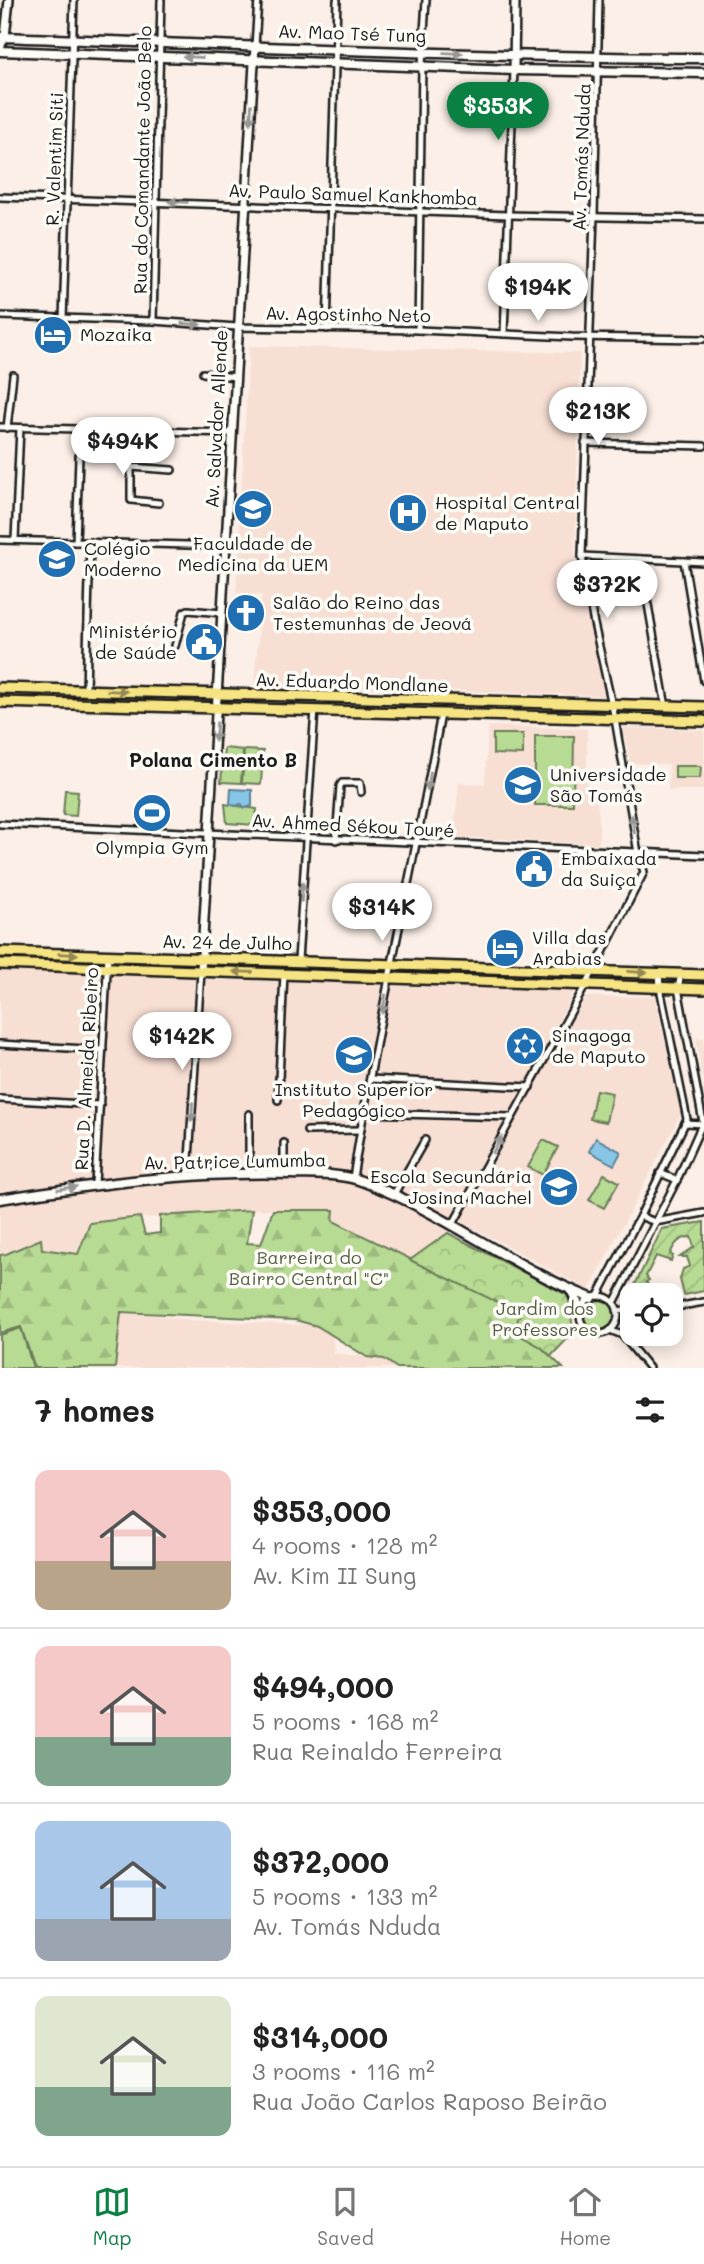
<!DOCTYPE html>
<html lang="en">
<head>
<meta charset="utf-8">
<style>
  body { margin:0; font-family:Mali,sans-serif; background:#f2f2f2; color:#222; height:100vh; display:flex; flex-direction:column; font-size:26px; white-space:nowrap }
  * { box-sizing:border-box; margin:0 }
  p { font-size:23px; color:#767676 }
  .icon { flex:none; width:38px; height:38px; fill:none; stroke:currentColor; stroke-width:2; stroke-linecap:round; stroke-linejoin:round }
  .map { position:relative; height:1368px; overflow:hidden }
  .panel { display:flex; flex-direction:column; background:#fff; flex:1 }
  .panel>* { flex:none }
  .controls { position:absolute; left:620px; top:1283px; display:grid; gap:14px }
  .controls a { display:grid; place-items:center; width:63px; height:63px; border-radius:14px; background:#fff; box-shadow:0 4px 18px #0003; font-size:35px }
  .price { position:absolute; translate:-50% -60px; padding:0 16px; border-radius:24px; background:#fff; color:#222; font-size:23px; line-height:46px; filter:drop-shadow(0 2px 4px #0008) }
  .price::after { content:''; position:absolute; left:50%; top:42px; width:21px; height:16px; margin-left:-10px; background:inherit; clip-path:polygon(0 0,100% 0,50% 100%) }
  .price.on { background:#0b8043; color:#fff }
  ul { padding:0; list-style:none }
  li { display:flex; align-items:center; gap:21px; height:175px; padding:0 35px }
  li+li { border-top:2px solid #e0e0e0 }
  li span { display:grid; place-items:center; flex:none; width:196px; height:140px; border-radius:14px; color:#555 }
  li>.icon { margin-inline-start:auto }
  span .icon { width:84px; height:84px; fill:#fffc; stroke-width:1 }
  li b { font-size:30px }
  h2 { display:flex; justify-content:space-between; align-items:center; height:84px; padding:0 35px; font-size:30px }
  .menu { display:flex; justify-content:space-around; align-items:center; height:98px; border-top:2px solid #e0e0e0; background:#fff; font-size:19px; color:#767676 }
  .menu a { display:grid; justify-items:center; gap:4px }
  .menu .on { color:#0b8043 }
  .map>svg:first-child { display:block }
</style>
</head>
<body>
<div class="map">
<svg width="704" height="1368" viewBox="0 0 704 1368">
  <defs>
    <pattern id="forest-firs" width="22" height="20" patternUnits="userSpaceOnUse" patternTransform="scale(1.75)"><rect width="22" height="20" fill="#b8db94"/><path d="M5 1l3.5 6h-7zM16 11l3.5 6h-7z" fill="#9ebb7f"/></pattern>
    <pattern id="park-crowns" width="20" height="18" patternUnits="userSpaceOnUse" patternTransform="scale(1.75)"><rect width="20" height="18" fill="#b8db94"/><path d="M2 6a3 3 0 1 1 6 0M12 15a3 3 0 1 1 6 0" fill="none" stroke="#9ebb7f"/></pattern>
    <pattern id="garden-furrows" width="10" height="10" patternUnits="userSpaceOnUse" patternTransform="scale(1.75)"><rect width="10" height="10" fill="#b8db94"/><path d="M-1 1l2-2M0 10L10 0M9 11l2-2" fill="none" stroke="#9ebb7f"/></pattern>
  </defs>
  <rect width="100%" height="100%" fill="#fbefe7"/>
  <filter id="ink" filterUnits="userSpaceOnUse"><feTurbulence type="fractalNoise" baseFrequency=".0143" numOctaves="2"/><feDisplacementMap in="SourceGraphic" scale="14" xChannelSelector="R" yChannelSelector="G"/><feConvolveMatrix kernelMatrix="1 2 1 2 8 2 1 2 1" color-interpolation-filters="sRGB"/></filter>
  <g filter="url(#ink)">
    <g fill="#f8dfd4">
      <polygon points="249,346 580,353 575,549 604,696 254,684 262,595 236,593"/>
      <polygon points="488,726 587,729 587,786 594,788 599,816 599,844 453,837 459,783 485,784"/>
      <polygon points="623,727 704,730 704,790 668,790 669,765 630,763"/>
      <polygon points="0,962 575,989 459,1215 586,997 655,996 681,1114 589,1290 456,1219 448,1234 410,1260 332,1220 333,1210 254,1209 90,1223 77,1253 42,1250 40,1239 0,1254"/>
      <polygon points="696,1038 704,1038 704,1078 702,1078"/>
      <polygon points="120,1312 192,1320 313,1325 332,1333 334,1353 383,1359 397,1368 115,1368"/>
    </g>
    <g fill="#b8db94" stroke="#6a7c58" stroke-width="2">
      <polygon points="493,734 523,734 523,755 493,754"/>
      <polygon points="535,736 574,736 573,805 535,805"/>
      <polygon points="224,748 243,750 241,783 221,782"/>
      <polygon points="244,750 263,751 261,784 242,783"/>
      <polygon points="675,766 701,766 700,778 675,778"/>
      <polygon points="65,790 78,791 76,816 63,815"/>
      <polygon points="225,804 257,809 255,825 227,823"/>
      <polygon points="596,1090 612,1093 606,1122 590,1119"/>
      <polygon points="543,1140 558,1147 543,1175 528,1167"/>
      <polygon points="604,1174 619,1182 604,1208 589,1200"/>
      <polygon points="21,1328 33,1368 0,1368 0,1335"/>
    </g>
    <polygon fill="url(#forest-firs)" stroke="#6a7c58" stroke-width="2" points="252,1210 247,1243 261,1244 273,1210 334,1210 333,1221 520,1313 515,1332 541,1347 563,1368 397,1368 384,1359 367,1357 317,1326 295,1320 121,1312 115,1368 35,1368 21,1327 0,1333 0,1255 6,1254 41,1239 42,1249 78,1254 90,1223 140,1217 145,1235 160,1233 160,1216"/>
    <g fill="url(#park-crowns)" stroke="#6a7c58" stroke-width="2">
      <path d="M448,1233L567,1295C572,1306 570,1319 574,1332L551,1356L541,1347L514,1332L520,1313L410,1260Z"/>
      <circle cx="599" cy="1315" r="16"/>
    </g>
    <path fill="url(#garden-furrows)" stroke="#6a7c58" stroke-width="2" d="M704,1222V1291L684,1295L680,1279L683,1269L690,1266L687,1257H680L694,1247L691,1237C679,1238 675,1243 670,1254L673,1256L671,1261L656,1256L646,1276L649,1280L646,1282L653,1291L656,1290L659,1293L676,1290L677,1296L637,1294L633,1289L662,1229Z"/>
    <g fill="#88c6e8" stroke="#5d8296" stroke-width="2">
      <polygon points="231,789 252,790 252,806 245,808 241,804 236,806 230,804"/>
      <polygon points="596,1138 621,1152 614,1165 589,1151"/>
    </g>
    <g fill="none" stroke-linecap="round" stroke-linejoin="round">
      <g stroke="#1c1c1c" stroke-width="10">
        <g id="minor">
          <polyline points="255,46 258,0"/>
          <polyline points="0,197 508,215 704,219"/>
          <polyline points="0,316 153,321 237,327 418,330 572,337 704,339"/>
          <polyline points="63,319 74,0"/>
          <polyline points="153,321 161,0"/>
          <polyline points="327,329 337,0"/>
          <polyline points="418,330 422,65 426,0"/>
          <polyline points="504,334 514,70"/>
          <polyline points="203,373 235,377"/>
          <polyline points="0,427 232,433"/>
          <polyline points="7,428 13,375"/>
          <polyline points="133,430 131,467 172,470"/>
          <polyline points="585,443 704,446"/>
          <polyline points="131,467 131,500 159,503"/>
          <polyline points="0,540 226,546"/>
          <polyline points="15,540 20,428"/>
          <polyline points="76,542 80,429"/>
          <polyline points="582,556 704,562"/>
          <polyline points="640,559 666,707"/>
          <polyline points="684,561 704,681"/>
          <polyline points="175,646 184,612 188,610 222,613"/>
          <polyline points="86,690 90,542"/>
          <path d="M0,824C235,833 469,846 704,855"/>
          <polyline points="336,840 340,786 342,783 360,783 361,792"/>
          <polyline points="298,960 315,709"/>
          <polyline points="0,1044 103,1050"/>
          <polyline points="370,1079 530,1087"/>
          <polyline points="0,1099 100,1105"/>
          <polyline points="278,1100 284,974"/>
          <polyline points="363,1113 512,1117"/>
          <polyline points="685,1123 704,1124"/>
          <polyline points="307,1131 360,1130"/>
          <polyline points="660,1173 677,1180"/>
          <polyline points="249,1174 249,1114"/>
          <polyline points="284,1174 284,1143"/>
          <polyline points="188,1175 201,971"/>
          <path d="M353,1178C377,1022 413,869 441,714"/>
          <polyline points="95,1184 108,955"/>
          <polyline points="394,1194 425,1140"/>
          <polyline points="640,1216 655,1222 704,1213"/>
          <polyline points="452,1226 594,970 644,872 638,853 615,719 593,619 582,556 594,216 599,0"/>
          <polyline points="598,1296 640,1216 687,1119 660,988 659,973"/>
          <circle cx="599" cy="1315" r="19"/>
          <polyline points="614,1303 677,1180 703,1122 678,988 681,974"/>
          <polyline points="670,1308 704,1302"/>
          <polyline points="617,1310 632,1312"/>
          <polyline points="610,1330 622,1335 649,1368"/>
        </g>
      </g>
      <g stroke="#1c1c1c" stroke-width="12">
        <g id="tertiary">
          <polyline points="0,47 5,37 9,0"/>
          <polyline points="514,70 515,0"/>
          <polyline points="201,971 255,46"/>
        </g>
      </g>
      <g stroke="#1c1c1c" stroke-width="13">
        <g id="secondary">
          <path d="M0,37C235,45 469,57 704,58"/>
          <polyline points="0,51 514,70 704,73"/>
          <path d="M0,1199C96,1184 193,1171 291,1174C315,1175 341,1173 364,1182C444,1212 512,1267 591,1298"/>
          <polyline points="571,1290 581,1310"/>
        </g>
      </g>
      <g stroke="#1c1c1c" stroke-width="14">
        <g id="primary">
          <polyline points="0,688 704,707"/>
          <polyline points="0,702 704,721"/>
          <polyline points="0,952 704,975"/>
          <polyline points="0,964 704,989"/>
        </g>
      </g>
      <use href="#minor" stroke="#fdfcf7" stroke-width="5"/>
      <use href="#tertiary" stroke="#fdfcf7" stroke-width="7"/>
      <use href="#secondary" stroke="#fdfcf7" stroke-width="8"/>
      <use href="#primary" stroke="#f6e381" stroke-width="9"/>
    </g>
    <defs><path id="oneway-solid" d="M-6-.8H1V-3.2L6.5 0L1 3.2V.8H-6Z" transform="scale(1.75)"/></defs>
    <g fill="#989794">
      <use href="#oneway-solid" transform="translate(453 53) rotate(2)"/>
      <use href="#oneway-solid" transform="translate(193 57) rotate(-177)"/>
      <use href="#oneway-solid" transform="translate(251 114) rotate(93)"/>
      <use href="#oneway-solid" transform="translate(178 202) rotate(-178)"/>
      <use href="#oneway-solid" transform="translate(191 324) rotate(4)"/>
      <use href="#oneway-solid" transform="translate(216 732) rotate(94)"/>
      <use href="#oneway-solid" transform="translate(429 781) rotate(100)"/>
      <use href="#oneway-solid" transform="translate(633 824) rotate(-100)"/>
      <use href="#oneway-solid" transform="translate(302 892) rotate(-86)"/>
      <use href="#oneway-solid" transform="translate(384 1004) rotate(100)"/>
      <use href="#oneway-solid" transform="translate(192 1112) rotate(94)"/>
      <use href="#oneway-solid" transform="translate(497 1145) rotate(-61)"/>
      <use href="#oneway-solid" transform="translate(67 1188) rotate(-9)"/>
    </g>
    <g fill="#948954">
      <use href="#oneway-solid" transform="translate(117 691) rotate(2)"/>
      <use href="#oneway-solid" transform="translate(68 954) rotate(2)"/>
      <use href="#oneway-solid" transform="translate(243 972) rotate(-178)"/>
      <use href="#oneway-solid" transform="translate(637 972) rotate(3)"/>
    </g>
  </g>
  <defs>
    <g id="hotel-disc" transform="scale(2.0125)"><circle r="9.5" fill="#1f6fb2" stroke="#fdfcf7"/><path d="M-6-4.5h1.5V1H6V5H4.5V3h-9V5H-6ZM-4 0a1.8 1.8 0 1 1 3.6 0ZM.5 0V-2.5h3Q6-2.5 6 0Z" fill="#fff"/></g>
    <g id="university-disc" transform="scale(2.0125)"><circle r="9.5" fill="#1f6fb2" stroke="#fdfcf7"/><path d="M0-5L7-2L0 1L-7-2ZM-4 1L0 2.5L4 1V4Q0 6-4 4Z" fill="#fff"/></g>
    <g id="hospital-disc" transform="scale(2.0125)"><circle r="9.5" fill="#1f6fb2" stroke="#fdfcf7"/><path d="M-5-5h3v3.5h4V-5h3V5h-3V1.5h-4V5h-3Z" fill="#fff"/></g>
    <g id="school-disc" transform="scale(2.0125)"><circle r="9.5" fill="#1f6fb2" stroke="#fdfcf7"/><path d="M0-5L7-2L0 1L-7-2ZM-4 1L0 2.5L4 1V4Q0 6-4 4Z" fill="#fff"/></g>
    <g id="church-disc" transform="scale(2.0125)"><circle r="9.5" fill="#1f6fb2" stroke="#fdfcf7"/><path d="M-1.2-6h2.4v3.5h3.3v2.4h-3.3V6h-2.4V-.1h-3.3v-2.4h3.3Z" fill="#fff"/></g>
    <g id="civic-disc" transform="scale(2.0125)"><circle r="9.5" fill="#1f6fb2" stroke="#fdfcf7"/><path d="M-.6-6.5H3V-4.5H.6V-3L4-1V1h2V6H-6V1h2V-1L-.6-3ZM-1.2 2.5V6h2.4V2.5Z" fill="#fff"/></g>
    <g id="stadium-disc" transform="scale(2.0125)"><circle r="9.5" fill="#1f6fb2" stroke="#fdfcf7"/><path d="M0-5a6.5 5 0 1 0 0 10a6.5 5 0 1 0 0-10ZM-3.5-1.8h7v3.6h-7Z" fill="#fff"/></g>
    <g id="synagogue-disc" transform="scale(2.0125)"><circle r="9.5" fill="#1f6fb2" stroke="#fdfcf7"/><path d="M0-6.5L5.6 3.2H-5.6ZM0 6.5L5.6-3.2H-5.6Z" fill="#fff"/></g>
  </defs>
  <g fill-rule="evenodd">
    <use href="#hotel-disc" x="53" y="335"/>
    <use href="#university-disc" x="253" y="509"/>
    <use href="#hospital-disc" x="408" y="513"/>
    <use href="#school-disc" x="57" y="559"/>
    <use href="#church-disc" x="246" y="613"/>
    <use href="#civic-disc" x="204" y="642"/>
    <use href="#university-disc" x="523" y="785"/>
    <use href="#stadium-disc" x="152" y="813"/>
    <use href="#civic-disc" x="534" y="869"/>
    <use href="#hotel-disc" x="505" y="948"/>
    <use href="#synagogue-disc" x="525" y="1046"/>
    <use href="#university-disc" x="354" y="1055"/>
    <use href="#school-disc" x="559" y="1187"/>
  </g>
  <g text-anchor="middle" stroke-width="7" stroke-linejoin="round" paint-order="stroke">
    <g font-size="18" fill="#1c1c1c" stroke="#fdfcf7">
      <text transform="translate(352 34) rotate(2)" y="6">Av. Mao Tsé Tung</text>
      <text transform="translate(582 157) rotate(-88)" y="6">Av. Tomás Nduda</text>
      <text transform="translate(55 159) rotate(-88)" y="6">R. Valentim Siti</text>
      <text transform="translate(143 160) rotate(-89)" y="6">Rua do Comandante João Belo</text>
      <text transform="translate(353 195) rotate(2)" y="6">Av. Paulo Samuel Kankhomba</text>
      <text transform="translate(348 315) rotate(1)" y="6">Av. Agostinho Neto</text>
      <text transform="translate(217 419) rotate(-87)" y="6">Av. Salvador Allende</text>
      <text transform="translate(352 683) rotate(2)" y="6">Av. Eduardo Mondlane</text>
      <text transform="translate(353 826) rotate(3)" y="6">Av. Ahmed Sékou Touré</text>
      <text transform="translate(227 943) rotate(1)" y="6">Av. 24 de Julho</text>
      <text transform="translate(87 1069) rotate(-87)" y="6">Rua D. Almeida Ribeiro</text>
      <text transform="translate(235 1162) rotate(-1)" y="6">Av. Patrice Lumumba</text>
    </g>
    <g font-size="18" fill="#1c1c1c" stroke="#fdfcf7" text-anchor="start">
      <text x="80" y="341">Mozaika</text>
      <text x="435" y="509">Hospital Central<tspan x="435" dy="21">de Maputo</tspan></text>
      <text x="253" y="550" text-anchor="middle">Faculdade de<tspan x="253" dy="21">Medicina da UEM</tspan></text>
      <text x="84" y="555">Colégio<tspan x="84" dy="21">Moderno</tspan></text>
      <text x="273" y="609">Salão do Reino das<tspan x="273" dy="21">Testemunhas de Jeová</tspan></text>
      <text x="177" y="638" text-anchor="end">Ministério<tspan x="177" dy="21">de Saúde</tspan></text>
      <text x="550" y="781">Universidade<tspan x="550" dy="21">São Tomás</tspan></text>
      <text x="152" y="854" text-anchor="middle">Olympia Gym</text>
      <text x="561" y="865">Embaixada<tspan x="561" dy="21">da Suiça</tspan></text>
      <text x="532" y="944">Villa das<tspan x="532" dy="21">Arabias</tspan></text>
      <text x="552" y="1042">Sinagoga<tspan x="552" dy="21">de Maputo</tspan></text>
      <text x="354" y="1096" text-anchor="middle">Instituto Superior<tspan x="354" dy="21">Pedagógico</tspan></text>
      <text x="532" y="1183" text-anchor="end">Escola Secundária<tspan x="532" dy="21">Josina Machel</tspan></text>
    </g>
    <g font-size="18" fill="#535f46" stroke="#fdfcf7">
      <text x="309" y="1264">Barreira do<tspan x="309" dy="21">Bairro Central "C"</tspan></text>
      <text x="545" y="1315">Jardim dos<tspan x="545" dy="21">Professores</tspan></text>
    </g>
    <g font-size="19" font-weight="bold" fill="#1c1c1c" stroke="#fdfcf7">
      <text x="213" y="767">Polana Cimento B</text>
    </g>
  </g>
</svg>
<div class="controls">
<a><svg class="icon" aria-label="locate" viewBox="0 0 24 24"><circle cx="12" cy="12" r="6"/><path d="M12 2v4M12 18v4M2 12h4M18 12h4"/></svg></a>
</div>
<b class="price on" style="left:498px;top:142px">$353K</b>
<b class="price" style="left:538px;top:323px">$194K</b>
<b class="price" style="left:598px;top:447px">$213K</b>
<b class="price" style="left:123px;top:477px">$494K</b>
<b class="price" style="left:607px;top:620px">$372K</b>
<b class="price" style="left:382px;top:943px">$314K</b>
<b class="price" style="left:182px;top:1072px">$142K</b>
</div>
<section class="panel">
<h2>7 homes<svg class="icon" aria-label="filters" viewBox="0 0 24 24"><path d="M4 7h16M4 17h16"/><circle cx="9" cy="7" r="2"/><circle cx="15" cy="17" r="2"/></svg></h2>
<ul>
<li><span style="background:linear-gradient(#f6c9c9 65%,#b9a48a 0)"><svg class="icon" aria-label="home" viewBox="0 0 24 24"><path d="M3 11l9-7 9 7M6 9v11h12V9"/></svg></span><div><b>$353,000</b><p>4 rooms · 128 m²</p><p>Av. Kim II Sung</p></div></li>
<li><span style="background:linear-gradient(#f6c9c9 65%,#7fa58c 0)"><svg class="icon" aria-label="home" viewBox="0 0 24 24"><path d="M3 11l9-7 9 7M6 9v11h12V9"/></svg></span><div><b>$494,000</b><p>5 rooms · 168 m²</p><p>Rua Reinaldo Ferreira</p></div></li>
<li><span style="background:linear-gradient(#a9c7e8 70%,#9aa5b1 0)"><svg class="icon" aria-label="home" viewBox="0 0 24 24"><path d="M3 11l9-7 9 7M6 9v11h12V9"/></svg></span><div><b>$372,000</b><p>5 rooms · 133 m²</p><p>Av. Tomás Nduda</p></div></li>
<li><span style="background:linear-gradient(#dfe7d0 65%,#7fa58c 0)"><svg class="icon" aria-label="home" viewBox="0 0 24 24"><path d="M3 11l9-7 9 7M6 9v11h12V9"/></svg></span><div><b>$314,000</b><p>3 rooms · 116 m²</p><p>Rua João Carlos Raposo Beirão</p></div></li>
</ul>
</section>
<nav class="menu">
<a class="on"><svg class="icon" aria-label="map" viewBox="0 0 24 24"><path d="M3 6l6-2 6 2 6-2v14l-6 2-6-2-6 2zM9 4v14M15 6v14"/></svg>Map</a>
<a><svg class="icon" aria-label="saved" viewBox="0 0 24 24"><path d="M7 4h10v16l-5-4-5 4z"/></svg>Saved</a>
<a><svg class="icon" aria-label="home" viewBox="0 0 24 24"><path d="M3 11l9-7 9 7M6 9v11h12V9"/></svg>Home</a>
</nav>
</body>
</html>
